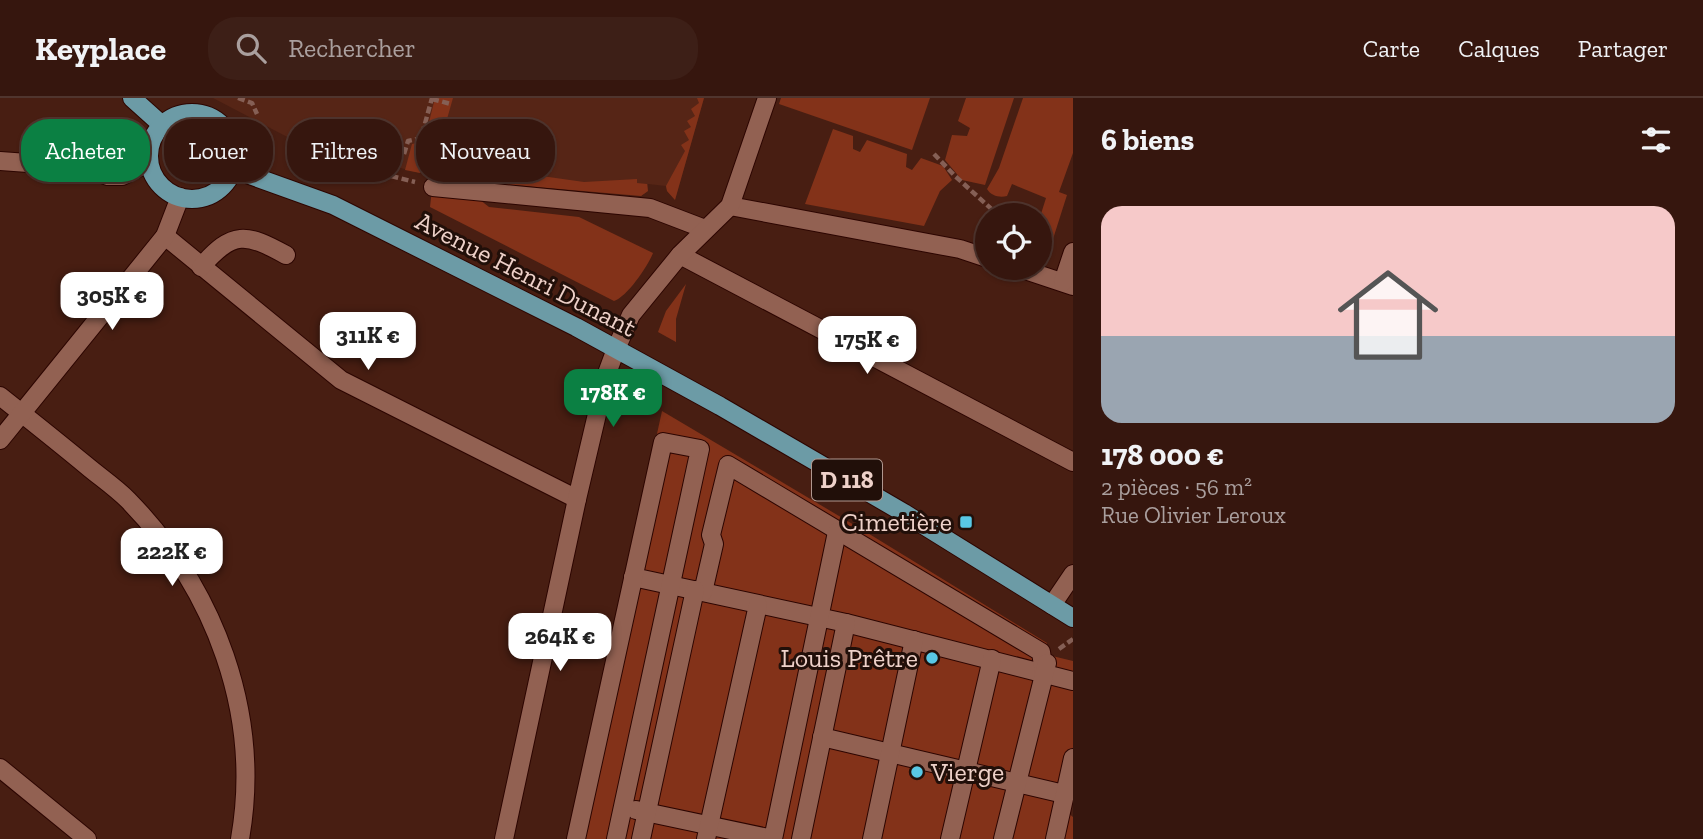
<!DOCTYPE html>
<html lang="fr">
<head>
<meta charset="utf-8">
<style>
  body { margin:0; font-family:"Zilla Slab",serif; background:#3d1f17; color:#f1f3f6; height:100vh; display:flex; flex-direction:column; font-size:26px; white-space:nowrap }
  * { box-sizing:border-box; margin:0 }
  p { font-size:23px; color:#aa9f9e }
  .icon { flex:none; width:38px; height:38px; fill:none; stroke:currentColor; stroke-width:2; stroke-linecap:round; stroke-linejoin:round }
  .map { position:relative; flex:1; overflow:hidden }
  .details { display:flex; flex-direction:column; background:#36160e; width:630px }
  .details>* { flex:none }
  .banner { position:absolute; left:21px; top:21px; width:665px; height:63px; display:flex; gap:14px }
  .fabs { position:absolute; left:975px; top:105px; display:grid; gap:14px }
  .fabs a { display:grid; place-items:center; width:77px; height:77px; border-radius:50%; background:#36160e; box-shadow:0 2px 5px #0004,0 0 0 2px #50352e; font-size:35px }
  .price { position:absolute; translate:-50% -60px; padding:0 16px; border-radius:14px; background:#fff; color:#222; font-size:23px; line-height:46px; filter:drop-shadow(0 2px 4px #0008) }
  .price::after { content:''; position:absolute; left:50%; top:42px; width:21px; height:16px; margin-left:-10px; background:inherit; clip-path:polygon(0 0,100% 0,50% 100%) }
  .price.selected { background:#0b8043; color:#fff }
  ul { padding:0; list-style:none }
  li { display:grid; align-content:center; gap:14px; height:371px; padding:0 28px }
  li+li { border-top:2px solid #50352e }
  li span { display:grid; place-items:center; height:217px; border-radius:21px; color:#555 }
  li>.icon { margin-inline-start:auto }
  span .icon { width:126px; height:126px; fill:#fffc; stroke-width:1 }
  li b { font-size:30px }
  h2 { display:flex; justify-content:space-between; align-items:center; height:84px; padding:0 28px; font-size:30px }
  .chip { padding:0 24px; border-radius:28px; background:#36160e; box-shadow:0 2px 5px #0004,0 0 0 2px #50352e; font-size:24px; line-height:63px }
  .chip.selected { background:#0b8043; color:#fff }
  header { display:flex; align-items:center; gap:42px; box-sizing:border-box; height:98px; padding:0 35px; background:#36160e; border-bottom:2px solid #50352e }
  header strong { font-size:33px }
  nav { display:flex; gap:38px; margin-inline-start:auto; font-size:24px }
  .search { width:490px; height:63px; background:#3d1f17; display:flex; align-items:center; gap:18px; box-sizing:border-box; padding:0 24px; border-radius:28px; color:#aa9f9e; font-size:26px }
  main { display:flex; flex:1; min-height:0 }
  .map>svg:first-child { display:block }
</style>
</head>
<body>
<header>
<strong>Keyplace</strong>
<div class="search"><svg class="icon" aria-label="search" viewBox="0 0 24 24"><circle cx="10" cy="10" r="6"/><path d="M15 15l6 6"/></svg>Rechercher</div>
<nav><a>Carte</a><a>Calques</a><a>Partager</a></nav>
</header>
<main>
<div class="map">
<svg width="1073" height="741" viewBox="0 0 1073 741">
  <rect width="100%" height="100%" fill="#481e12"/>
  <polygon fill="#562516" points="213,0 704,0 675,102 667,93 666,88 648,86 648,93 641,98 433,80 435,70 426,67 420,75 366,61 362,65 312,52"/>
  <g fill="#833219">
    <polygon points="435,0 453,0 445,28 470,34 468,42 427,32"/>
    <polygon points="697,0 704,0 675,102 667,93 666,88 685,53 681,47 689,42 684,33 691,29 687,23 695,18 691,11 699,5"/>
    <polygon points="781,0 930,0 912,52 779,6"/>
    <polygon points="966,0 1014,0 985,87 962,82 945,62 952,37 967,38 970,30 958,23"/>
    <path d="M1023,0H1073V55L1059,94L1067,97L1053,141L1040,137V119L1046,100L1012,86L1007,98C1000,100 991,98 987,91L999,70Z"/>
    <polygon points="833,31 853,38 853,51 860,54 867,42 907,56 906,69 912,72 921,60 943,68 952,82 940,93 924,128 805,106"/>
    <path d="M181,37L213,59C208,83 182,85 170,65V49Z"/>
    <polygon points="432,42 451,46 449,65 584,84 637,81 637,85 647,86 648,93 641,98 433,80 435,70 426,67 420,75 405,72 412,46"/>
    <polygon points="305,46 327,48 365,63 362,65 304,48"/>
    <path d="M432,91L475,98L489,109L579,119L653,155C648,168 627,199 614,203L430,109Z"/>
    <polygon points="686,186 676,221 676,244 658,234 666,213"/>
    <polygon points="662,313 866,434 1047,545 1044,556 1073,563 1073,696 1068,715 1073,719 1073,741 568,741"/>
  </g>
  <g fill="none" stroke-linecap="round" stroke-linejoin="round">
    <g stroke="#2c0500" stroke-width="20">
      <g id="minor">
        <polyline points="0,63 83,69 108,78 122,78 149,64"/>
        <polyline points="433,89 650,110 705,131"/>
        <polyline points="730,108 960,151 987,160"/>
        <polyline points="165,138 341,282 577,401"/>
        <polyline points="680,157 1073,364"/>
        <path d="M201,169C233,132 246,135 286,157"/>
        <polyline points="1019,170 1073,188"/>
        <polyline points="1063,184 1073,154"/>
        <path d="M0,298C29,321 58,344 87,368C100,379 115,389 128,402C215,491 262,616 240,741"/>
        <polyline points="0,342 165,138 180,99"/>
        <polyline points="633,479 846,525 1073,583"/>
        <polyline points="703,494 714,446 711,437 728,367 1041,554 1044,575"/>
        <polyline points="1052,507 1073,476"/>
        <polyline points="822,639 1064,696"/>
        <polyline points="0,670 87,741"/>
        <polyline points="636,712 773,741"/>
        <polyline points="504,741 577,401 606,278 616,251 631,217 680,157 730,108 767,0"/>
        <polyline points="576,741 663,344 700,351 616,741"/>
        <polyline points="641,741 695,492"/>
        <polyline points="706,741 758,507"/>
        <polyline points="773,741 837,434"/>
        <polyline points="801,741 846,525"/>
        <polyline points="872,741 914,542"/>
        <polyline points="950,741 992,561"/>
        <polyline points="1003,741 1047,565"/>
        <polyline points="1055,741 1073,660"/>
      </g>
    </g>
    <g stroke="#2c0500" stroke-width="20">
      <g id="major">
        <polyline points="132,0 162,27"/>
        <circle cx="192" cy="58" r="43"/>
        <polyline points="233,71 333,107 576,229 720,308 904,415 1073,520"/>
      </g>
    </g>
    <g stroke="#855f55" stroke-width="4.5" stroke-dasharray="7 3.5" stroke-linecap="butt">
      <polyline points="238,0 252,5 257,16"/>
      <polyline points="432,1 451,6"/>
      <polyline points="421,40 432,39 470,48 478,60"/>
      <polyline points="404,56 408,43 421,40 432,0"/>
      <polyline points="934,56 955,78 998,117"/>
      <polyline points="371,73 415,84"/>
      <polyline points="549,73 553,57"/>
      <polyline points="1059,551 1073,541"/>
    </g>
    <use href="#minor" stroke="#926152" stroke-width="18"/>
    <use href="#major" stroke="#6c9ba6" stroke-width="18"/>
  </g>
  <g fill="#59c8e5" stroke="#210f09" stroke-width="2.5">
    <rect x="959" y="417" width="14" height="14" rx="3.5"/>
    <circle cx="932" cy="560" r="7"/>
    <circle cx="917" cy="674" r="7"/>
  </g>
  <g text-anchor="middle" stroke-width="6" stroke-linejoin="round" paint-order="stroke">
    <rect fill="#210f09" stroke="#b0978f" stroke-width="2" x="812" y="361.5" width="70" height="41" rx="5"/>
    <g font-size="24" font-weight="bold" fill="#eed1c9">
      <text x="847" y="390">D 118</text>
    </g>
    <g font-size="26" fill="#eed1c9" stroke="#210f09">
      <text transform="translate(526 176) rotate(27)" y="9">Avenue Henri Dunant</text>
    </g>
    <g font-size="26" fill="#eed1c9" stroke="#210f09" text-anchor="end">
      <text x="952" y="433">Cimetière</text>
      <text x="918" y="569">Louis Prêtre</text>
      <text x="931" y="683" text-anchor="start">Vierge</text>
    </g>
  </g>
</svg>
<div class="fabs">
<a><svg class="icon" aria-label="locate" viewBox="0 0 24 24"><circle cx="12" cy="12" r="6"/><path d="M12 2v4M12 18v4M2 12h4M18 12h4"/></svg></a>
</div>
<b class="price" style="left:112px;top:234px">305K €</b>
<b class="price" style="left:368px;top:274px">311K €</b>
<b class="price" style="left:867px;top:278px">175K €</b>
<b class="price selected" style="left:613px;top:331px">178K €</b>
<b class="price" style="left:172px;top:490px">222K €</b>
<b class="price" style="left:560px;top:575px">264K €</b>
<div class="banner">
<a class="chip selected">Acheter</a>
<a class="chip">Louer</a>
<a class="chip">Filtres</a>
<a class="chip">Nouveau</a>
</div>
</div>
<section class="details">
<h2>6 biens<svg class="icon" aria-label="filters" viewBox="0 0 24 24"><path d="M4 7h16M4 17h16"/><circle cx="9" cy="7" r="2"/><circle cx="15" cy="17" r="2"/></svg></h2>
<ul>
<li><span style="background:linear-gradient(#f6c9c9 60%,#9aa5b1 0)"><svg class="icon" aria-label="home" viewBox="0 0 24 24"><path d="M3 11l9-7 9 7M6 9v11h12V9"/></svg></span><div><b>178 000 €</b><p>2 pièces · 56 m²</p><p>Rue Olivier Leroux</p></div></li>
</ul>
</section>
</main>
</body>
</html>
